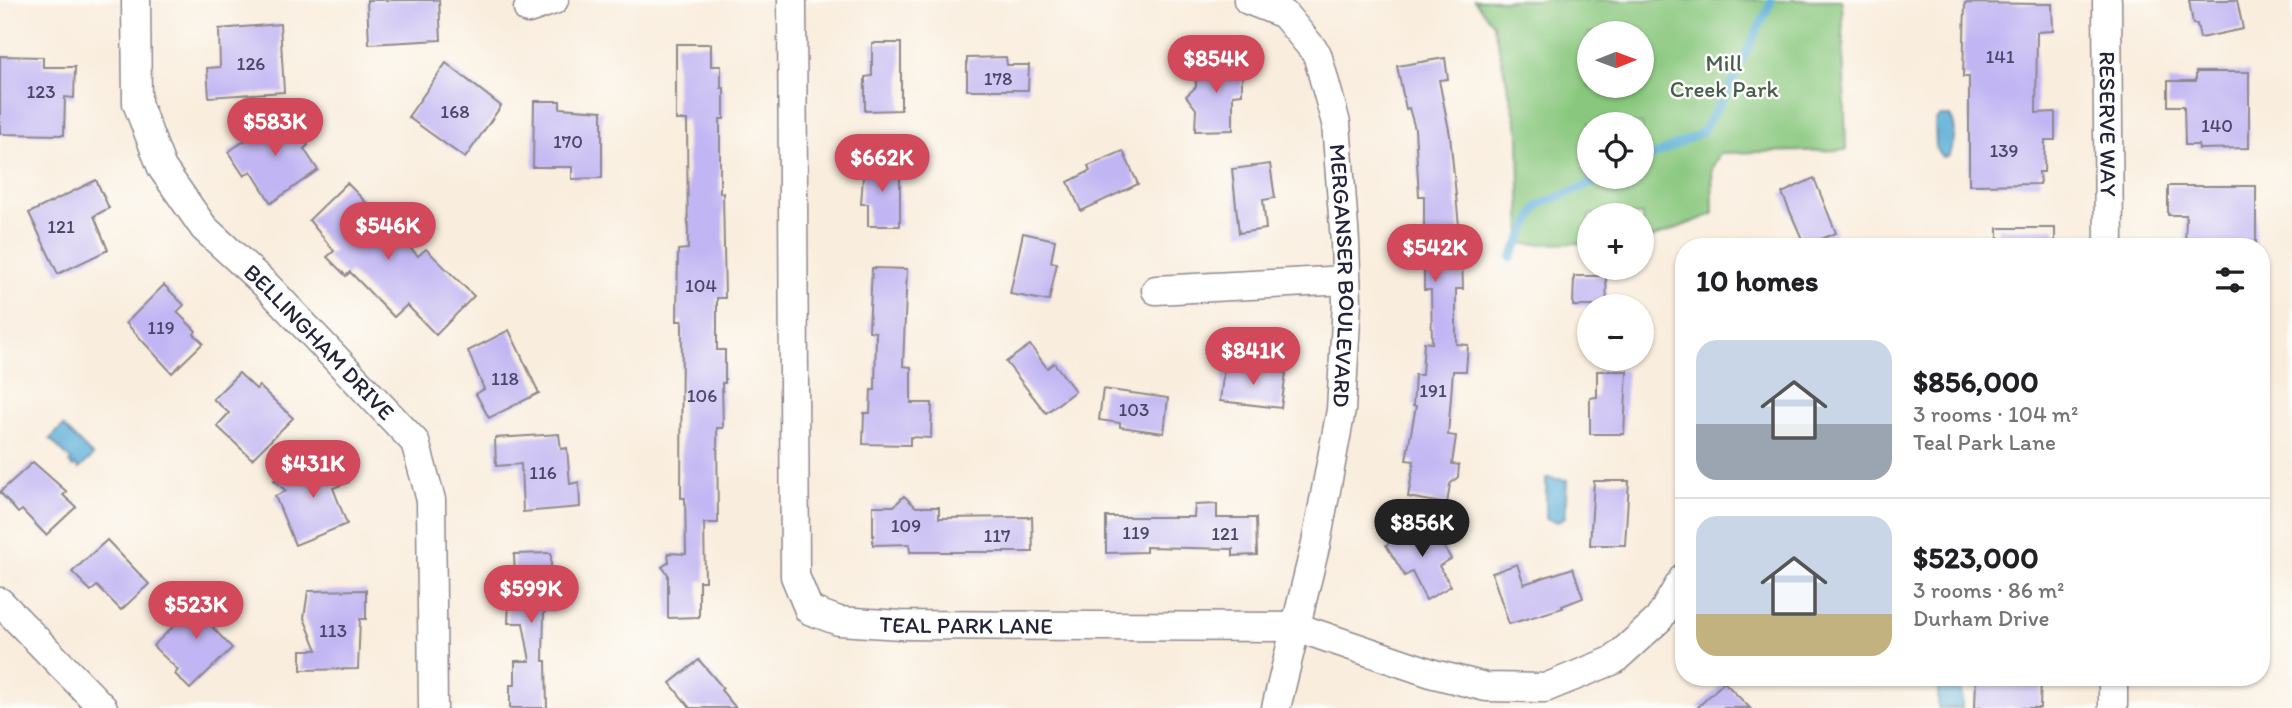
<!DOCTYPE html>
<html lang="en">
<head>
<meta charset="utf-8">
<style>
  body { margin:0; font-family:Itim,sans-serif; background:#f6f6f6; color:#202124; height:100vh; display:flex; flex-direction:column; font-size:26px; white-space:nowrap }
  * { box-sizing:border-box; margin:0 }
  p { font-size:23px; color:#757577 }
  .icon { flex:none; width:38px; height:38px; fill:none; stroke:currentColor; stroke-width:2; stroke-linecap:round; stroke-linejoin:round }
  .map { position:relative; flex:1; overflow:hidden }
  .side { position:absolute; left:1675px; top:238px; width:595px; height:448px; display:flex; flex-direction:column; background:#fff; border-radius:28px; box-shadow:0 2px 5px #0004 }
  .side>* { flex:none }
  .needle { width:46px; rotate:89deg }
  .buttons { position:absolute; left:1577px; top:21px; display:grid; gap:14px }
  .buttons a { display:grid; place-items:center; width:77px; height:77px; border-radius:50%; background:#fff; box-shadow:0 2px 5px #0004; font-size:35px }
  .price { position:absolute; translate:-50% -60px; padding:0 16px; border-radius:24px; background:#d1495b; color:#fff; font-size:23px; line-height:46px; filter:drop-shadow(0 2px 4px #0008) }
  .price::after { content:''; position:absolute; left:50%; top:42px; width:21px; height:16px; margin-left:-10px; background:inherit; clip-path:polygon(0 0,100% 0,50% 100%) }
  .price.selected { background:#222; color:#fff }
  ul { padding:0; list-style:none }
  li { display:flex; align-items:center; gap:21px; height:175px; padding:0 21px }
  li+li { border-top:2px solid #e0e0e0 }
  li span { display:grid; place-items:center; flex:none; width:196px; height:140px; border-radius:21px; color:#555 }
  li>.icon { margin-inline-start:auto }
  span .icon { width:84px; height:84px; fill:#fffc; stroke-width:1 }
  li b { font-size:30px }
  h2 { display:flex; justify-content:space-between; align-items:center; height:84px; padding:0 21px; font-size:30px }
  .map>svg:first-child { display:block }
</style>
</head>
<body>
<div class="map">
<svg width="2292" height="708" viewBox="0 0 2292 708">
  <rect width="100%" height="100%" fill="#fdfcf7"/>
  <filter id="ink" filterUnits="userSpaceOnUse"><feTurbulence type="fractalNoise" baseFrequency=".0143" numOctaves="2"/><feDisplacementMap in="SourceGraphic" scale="14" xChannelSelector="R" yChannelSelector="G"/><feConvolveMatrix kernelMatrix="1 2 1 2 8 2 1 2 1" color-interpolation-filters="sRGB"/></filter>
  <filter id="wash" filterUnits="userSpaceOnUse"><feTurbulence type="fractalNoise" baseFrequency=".00686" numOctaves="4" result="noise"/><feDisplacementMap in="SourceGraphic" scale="28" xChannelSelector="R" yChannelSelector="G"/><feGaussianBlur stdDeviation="1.57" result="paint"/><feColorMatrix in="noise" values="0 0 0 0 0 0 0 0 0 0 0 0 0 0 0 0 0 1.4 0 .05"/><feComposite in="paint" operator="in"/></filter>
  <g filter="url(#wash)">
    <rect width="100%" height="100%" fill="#f9eddd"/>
    <path fill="#89c77e" stroke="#56745c" stroke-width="2" fill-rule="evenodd" d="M1474,0H1842L1846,150L1720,153L1712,168L1713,214L1644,241H1642V215H1589V243L1521,244L1519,133L1493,24ZM1589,33H1642V86H1589ZM1589,124H1642V177H1589Z"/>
    <g fill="#5dafd8" stroke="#40688a" stroke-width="2">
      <path d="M1941,116H1950C1959,129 1953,145 1949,156L1942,157L1936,148L1935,120Z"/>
      <polygon points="63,426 93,456 79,469 75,465 73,467 69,463 72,461 50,439"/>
      <polygon points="1546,478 1567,480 1565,517 1558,522 1546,519"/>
      <rect x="1938" y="677" width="24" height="31"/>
    </g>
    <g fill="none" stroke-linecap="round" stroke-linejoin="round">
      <g stroke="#5dafd8" stroke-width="8">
        <polyline points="1642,161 1701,133 1725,96 1772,0"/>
        <polyline points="1511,258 1539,205 1607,177"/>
      </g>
    </g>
    <g id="blocks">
      <g fill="#c1b6f3">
        <polygon points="367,0 439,0 441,40 369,44"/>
        <polygon points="2189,0 2237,0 2243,29 2200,38 2197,24 2193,24"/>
        <polygon points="1965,3 2052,4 2053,31 2037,32 2036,113 2055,112 2055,140 2045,140 2044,172 2039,172 2040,184 1969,185 1969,77 1963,77"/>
        <polygon points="280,24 284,92 209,97 207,68 220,67 219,29"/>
        <polygon points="872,43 901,43 901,110 865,111 865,77 872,76"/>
        <polygon points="676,44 711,44 711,66 721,66 721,88 724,88 724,119 720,119 720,193 723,193 725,298 717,298 717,350 725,350 725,383 722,383 723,428 717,428 718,523 704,523 705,581 699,581 699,617 668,618 668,574 662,567 669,562 668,553 686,554 685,498 681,498 682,321 677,321 678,250 688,249 687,120 676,120"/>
        <polygon points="0,56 43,57 43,67 75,67 74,98 65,97 64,135 0,134"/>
        <polygon points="1006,57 1007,65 1029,65 1028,90 967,90 967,58"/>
        <polygon points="1445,58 1448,79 1439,80 1450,135 1462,256 1463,289 1456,289 1456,344 1468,345 1466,371 1453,371 1448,435 1456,436 1452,464 1459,465 1458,477 1450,484 1447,504 1408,497 1414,461 1406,460 1416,406 1413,406 1415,375 1422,375 1424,342 1432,343 1431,290 1424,290 1424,196 1419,196 1415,129 1409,108 1406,109 1397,66"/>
        <polygon points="446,63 501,106 465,158 408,117"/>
        <polygon points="1195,63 1242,63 1242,94 1233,95 1233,130 1195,131 1196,109 1186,96 1196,87"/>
        <polygon points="2196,72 2249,72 2249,148 2199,149 2198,145 2185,145 2184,106 2168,106 2168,81 2196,81"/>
        <polygon points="534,101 560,101 560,108 602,111 602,178 572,179 572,167 533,167"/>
        <polygon points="285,113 308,145 304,149 318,170 271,203 251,171 244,176 228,152"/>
        <polygon points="1123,151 1138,184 1081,211 1068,182 1090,171 1088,166"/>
        <polygon points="864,164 900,164 900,226 868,226 868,204 861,204"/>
        <polygon points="1270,164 1275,198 1263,200 1266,229 1239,233 1232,169"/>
        <polygon points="1814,178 1836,233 1805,246 1782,193"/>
        <polygon points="96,180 109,208 94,216 108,250 58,274 29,213"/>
        <polygon points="347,183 418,256 426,249 474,296 436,335 407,305 394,317 350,272 346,276 327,257 334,251 309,220"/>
        <polygon points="2168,186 2256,186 2256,247 2185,247 2186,215 2168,215"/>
        <rect x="1998" y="228" width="57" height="19"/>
        <polygon points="1023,233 1055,240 1051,262 1057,263 1049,301 1010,294"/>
        <polygon points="872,268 907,269 903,366 911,367 911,403 932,403 931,438 910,437 910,445 863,444 864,413 870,413 871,390 875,390 876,332 869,331"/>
        <polygon points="1574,276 1606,276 1607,306 1573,306"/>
        <polygon points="164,285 184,305 177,312 196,331 194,334 203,343 172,373 126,323"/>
        <polygon points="509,330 539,393 489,418 476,394 484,389 468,351"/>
        <polygon points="1030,345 1047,368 1054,363 1075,391 1046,413 1006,362"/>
        <polygon points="1247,367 1286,373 1281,408 1220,401 1224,368 1246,371"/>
        <polygon points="1597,371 1627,371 1624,434 1590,434 1590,398 1597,397"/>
        <polygon points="239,373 256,389 259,386 293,418 252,459 217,426 229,413 213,399"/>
        <polygon points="1103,389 1168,398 1164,433 1120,427 1120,423 1099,420"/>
        <polygon points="559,434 561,449 567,448 570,484 579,482 580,507 523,512 521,464 496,466 495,438"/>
        <polygon points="338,455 349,482 333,488 347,524 295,545 275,496 286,491 274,480"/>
        <polygon points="33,462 67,492 63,495 76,507 46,535 22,510 18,513 0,492"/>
        <polygon points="1594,481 1629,481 1625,545 1590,545"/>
        <polygon points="904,496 916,507 939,507 939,518 1032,517 1033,552 910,552 909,544 873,545 873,506 894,506"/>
        <polygon points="1217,504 1217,518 1256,518 1257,555 1233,556 1233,549 1146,547 1146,552 1106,553 1106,517 1194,517 1195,505"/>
        <polygon points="1429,521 1451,559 1439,566 1451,586 1426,600 1412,572 1405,576 1386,545"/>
        <polygon points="107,540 149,584 121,610 97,586 91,591 72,572"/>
        <polygon points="551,553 551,577 556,577 556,612 544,611 543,661 546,661 547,708 510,708 510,685 515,685 515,661 530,661 523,623 508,623 510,577 515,577 514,554"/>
        <polygon points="1517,564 1524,584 1573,568 1583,598 1562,606 1563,608 1509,624 1492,573"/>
        <polygon points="211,590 231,610 213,628 232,648 190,689 175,674 178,670 153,646"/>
        <polygon points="366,590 366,619 360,619 358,669 301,670 301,650 317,650 304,618 308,591"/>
        <polygon points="699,660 723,688 721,690 736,708 690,708 670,683"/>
        <polygon points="1976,677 2041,677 2040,708 1975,708"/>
        <polygon points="1724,682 1750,708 1697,708"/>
      </g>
    </g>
  </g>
  <g filter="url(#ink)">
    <use href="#blocks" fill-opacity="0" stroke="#8e888c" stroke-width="2"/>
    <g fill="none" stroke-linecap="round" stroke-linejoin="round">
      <g stroke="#8e888c" stroke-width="31">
        <g id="minor">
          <path id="s1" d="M136,0L137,103L162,168L204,228L266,285L415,442L431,500L433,708"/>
          <path id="s2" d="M792,0L795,576L809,610L839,621L901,625L1296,627L1434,674L1486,687L1545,688L1614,660L1659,619L1684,577"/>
          <path id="s3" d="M1248,0L1284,14L1317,54L1336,123L1345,242L1347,302L1341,410L1316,543L1276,708"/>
          <path id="s4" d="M2107,0L2109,247"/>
          <polyline points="528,9 554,0"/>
          <polyline points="1156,290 1346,280"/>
          <polyline points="0,602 103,708"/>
          <polyline points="2113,677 2113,708"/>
        </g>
      </g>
      <use href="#minor" stroke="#fff" stroke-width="28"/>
    </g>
  </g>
  <g text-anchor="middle" stroke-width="5" stroke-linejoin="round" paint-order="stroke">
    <g font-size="19" fill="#4a4769">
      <text x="2000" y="63">141</text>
      <text x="251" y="70">126</text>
      <text x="998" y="85">178</text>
      <text x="41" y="98">123</text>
      <text x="455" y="118">168</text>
      <text x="2217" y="132">140</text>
      <text x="568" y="148">170</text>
      <text x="2004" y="157">139</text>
      <text x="61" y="233">121</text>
      <text x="701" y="292">104</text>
      <text x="161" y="334">119</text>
      <text x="505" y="385">118</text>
      <text x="1433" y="397">191</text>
      <text x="702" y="402">106</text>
      <text x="1134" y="416">103</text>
      <text x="543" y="479">116</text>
      <text x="906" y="532">109</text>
      <text x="1136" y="539">119</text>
      <text x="1225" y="540">121</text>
      <text x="997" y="542">117</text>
      <text x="333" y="637">113</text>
    </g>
    <g font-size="23" fill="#465c52" stroke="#fdfcf7">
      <text x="1724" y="71">Mill<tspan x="1724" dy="26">Creek Park</tspan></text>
    </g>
    <g font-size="23" fill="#22223b" stroke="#fdfcf7">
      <text dy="8" stroke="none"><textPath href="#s4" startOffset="124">RESERVE WAY</textPath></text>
      <text dy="8" stroke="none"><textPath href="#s3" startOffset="315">MERGANSER BOULEVARD</textPath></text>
      <text dy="8" stroke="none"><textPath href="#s1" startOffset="408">BELLINGHAM DRIVE</textPath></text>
      <text dy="8" stroke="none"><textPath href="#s2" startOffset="772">TEAL PARK LANE</textPath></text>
    </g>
  </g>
</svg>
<div class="buttons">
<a><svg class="needle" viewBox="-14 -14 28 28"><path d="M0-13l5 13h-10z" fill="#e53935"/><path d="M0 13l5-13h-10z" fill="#757577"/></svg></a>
<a><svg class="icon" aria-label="locate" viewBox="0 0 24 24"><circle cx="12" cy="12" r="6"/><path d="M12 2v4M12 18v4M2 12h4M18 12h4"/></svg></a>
<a>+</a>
<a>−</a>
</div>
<b class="price" style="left:1216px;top:95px">$854K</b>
<b class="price" style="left:275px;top:158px">$583K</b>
<b class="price" style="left:882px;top:194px">$662K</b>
<b class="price" style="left:388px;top:262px">$546K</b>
<b class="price" style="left:1435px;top:284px">$542K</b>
<b class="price" style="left:1253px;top:387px">$841K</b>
<b class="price" style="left:313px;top:500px">$431K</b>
<b class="price selected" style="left:1422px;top:559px">$856K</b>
<b class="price" style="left:531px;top:625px">$599K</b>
<b class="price" style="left:196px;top:641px">$523K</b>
<section class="side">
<h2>10 homes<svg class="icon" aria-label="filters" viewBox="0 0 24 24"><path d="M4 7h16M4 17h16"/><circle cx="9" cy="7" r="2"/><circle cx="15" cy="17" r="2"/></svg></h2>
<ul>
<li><span style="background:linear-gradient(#c9d6e8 60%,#9aa5b1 0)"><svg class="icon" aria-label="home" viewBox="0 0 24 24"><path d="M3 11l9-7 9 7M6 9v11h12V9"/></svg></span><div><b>$856,000</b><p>3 rooms · 104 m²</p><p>Teal Park Lane</p></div></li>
<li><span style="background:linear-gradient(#c9d6e8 70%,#c2b280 0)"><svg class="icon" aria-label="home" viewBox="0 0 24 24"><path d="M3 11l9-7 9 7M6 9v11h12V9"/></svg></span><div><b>$523,000</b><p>3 rooms · 86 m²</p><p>Durham Drive</p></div></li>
</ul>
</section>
</div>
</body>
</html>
